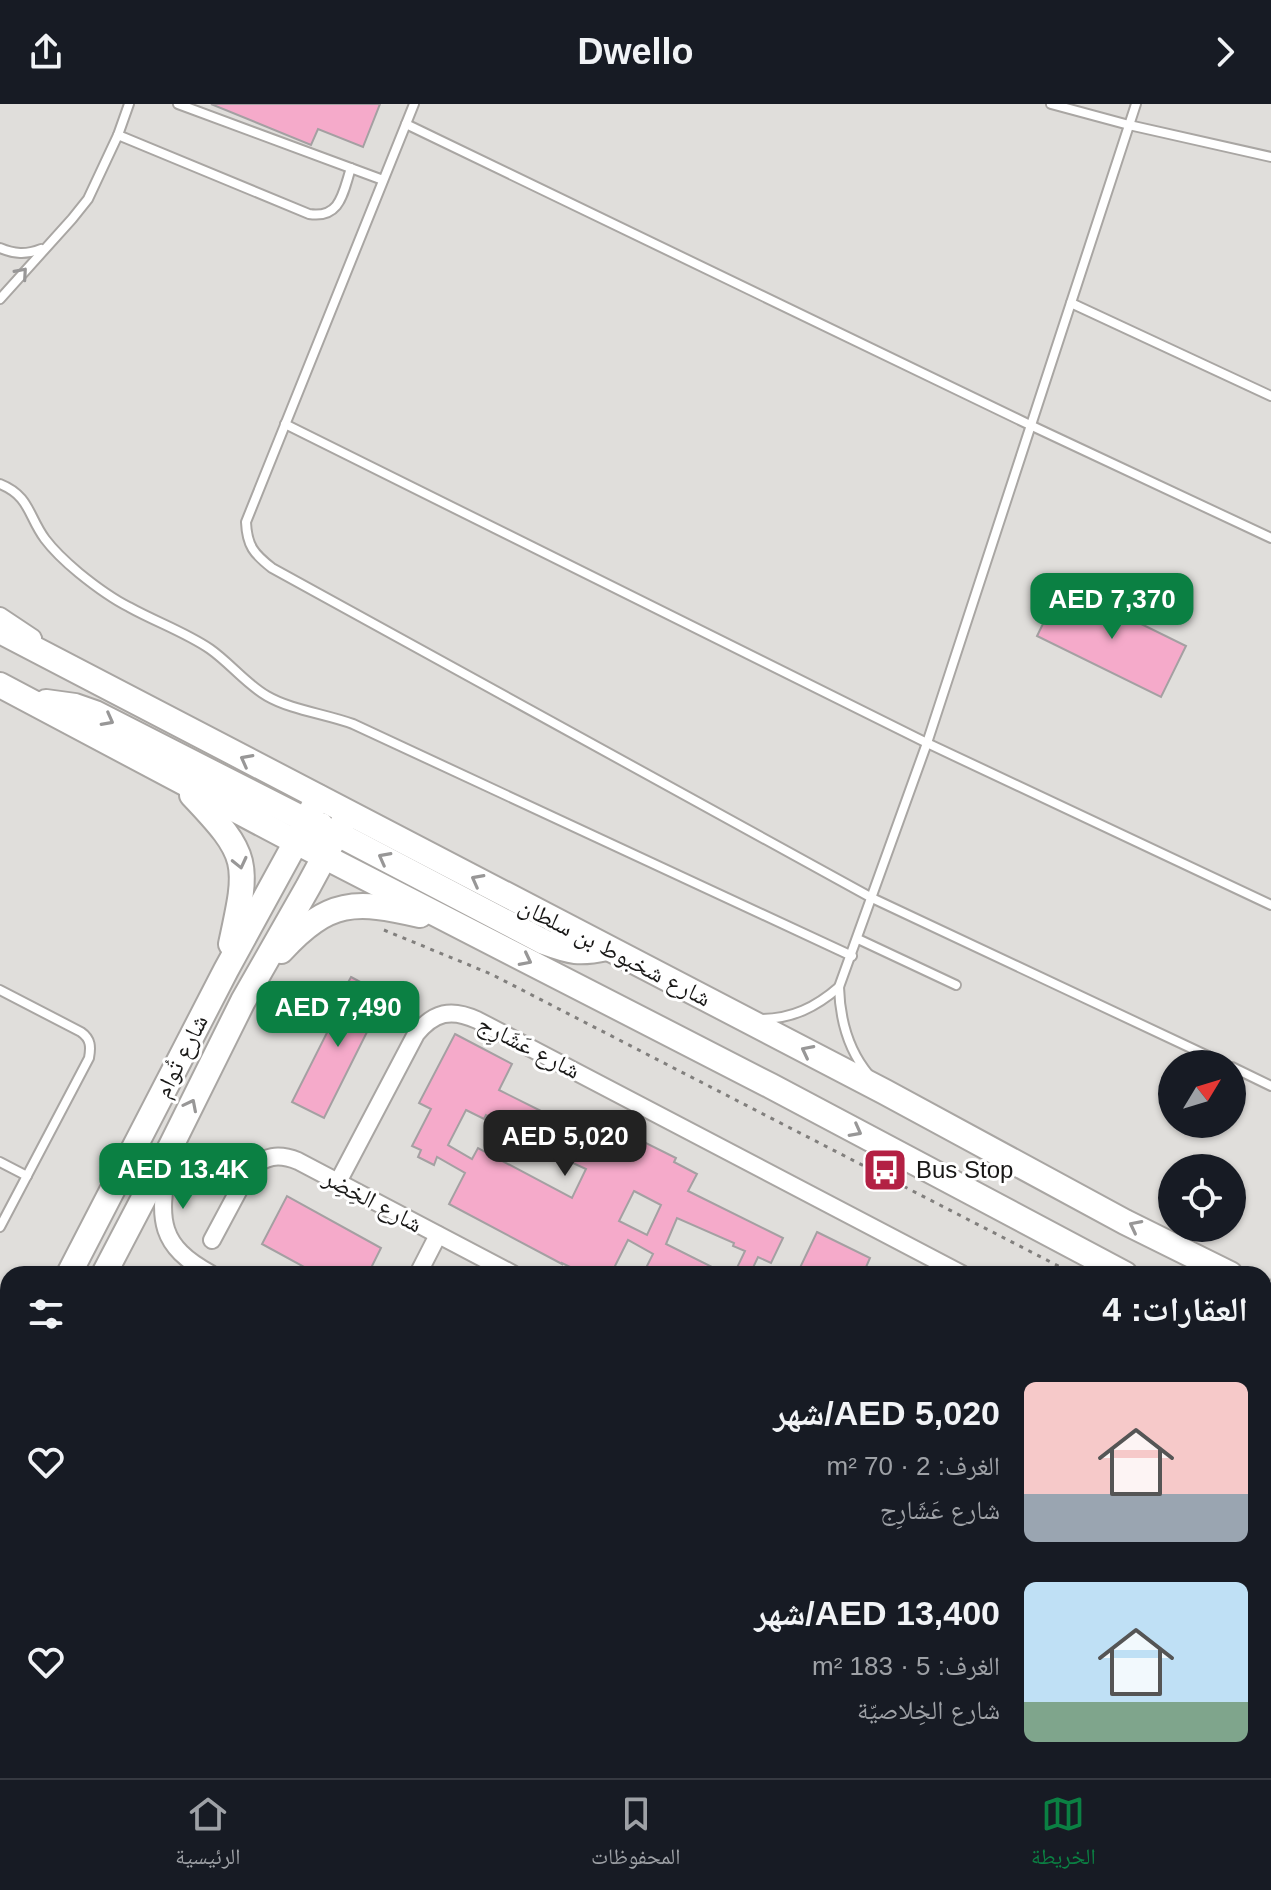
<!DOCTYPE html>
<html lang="ar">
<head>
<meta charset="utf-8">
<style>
  body { margin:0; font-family:Arial,"Noto Naskh Arabic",sans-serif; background:#20242c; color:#f1f3f6; direction:rtl; height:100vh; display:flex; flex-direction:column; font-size:30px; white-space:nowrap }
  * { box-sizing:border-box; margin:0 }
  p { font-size:26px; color:#9ea1a6 }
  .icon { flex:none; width:44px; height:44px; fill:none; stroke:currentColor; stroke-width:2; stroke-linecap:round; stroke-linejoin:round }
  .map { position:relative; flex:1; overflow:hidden; direction:ltr }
  .drawer { position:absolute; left:0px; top:1162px; width:1272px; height:512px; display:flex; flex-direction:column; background:#171b24; border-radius:24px 24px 0 0; box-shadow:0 2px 6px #0004; direction:rtl }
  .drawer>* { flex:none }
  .needle { width:52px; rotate:52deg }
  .buttons { position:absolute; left:1158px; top:946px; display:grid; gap:16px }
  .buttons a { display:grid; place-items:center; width:88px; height:88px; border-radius:50%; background:#171b24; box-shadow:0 2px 6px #0004; font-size:40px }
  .price { position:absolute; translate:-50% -68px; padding:0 18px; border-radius:16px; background:#0b8043; color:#fff; font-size:26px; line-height:52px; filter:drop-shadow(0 2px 4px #0008) }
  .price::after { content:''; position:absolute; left:50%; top:48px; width:24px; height:18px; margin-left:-12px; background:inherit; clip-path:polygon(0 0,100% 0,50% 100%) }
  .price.selected { background:#222; color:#fff }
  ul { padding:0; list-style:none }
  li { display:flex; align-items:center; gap:24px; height:200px; padding:0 24px }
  li span { display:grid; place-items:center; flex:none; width:224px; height:160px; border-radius:12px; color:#555 }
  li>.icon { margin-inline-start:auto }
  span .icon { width:96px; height:96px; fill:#fffc; stroke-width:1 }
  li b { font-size:34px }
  h2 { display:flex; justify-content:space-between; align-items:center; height:96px; padding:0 24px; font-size:34px }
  header { display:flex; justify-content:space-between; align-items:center; height:104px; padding:0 24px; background:#171b24; font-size:36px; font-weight:800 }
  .menu { display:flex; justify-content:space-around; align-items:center; height:112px; border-top:2px solid #363941; background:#171b24; font-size:22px; color:#9ea1a6 }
  .menu a { display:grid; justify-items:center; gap:4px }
  .menu .selected { color:#0b8043 }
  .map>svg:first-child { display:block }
</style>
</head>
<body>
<header><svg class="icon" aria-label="forward" viewBox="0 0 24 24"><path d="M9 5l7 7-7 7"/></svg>Dwello<svg class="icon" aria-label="share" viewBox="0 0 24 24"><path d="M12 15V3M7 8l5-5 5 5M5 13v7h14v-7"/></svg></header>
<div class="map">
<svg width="1271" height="1674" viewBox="0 0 1271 1674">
  <rect width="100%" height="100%" fill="#e0dedb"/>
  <g fill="#f5aaca" stroke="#a4a0a2" stroke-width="2" fill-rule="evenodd">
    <polygon points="211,0 380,0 363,43 318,25 311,41"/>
    <polygon points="1062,481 1186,542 1161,593 1037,532"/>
    <polygon points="351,873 377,887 369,901 378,906 324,1014 292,998 344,895 340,893"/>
    <path d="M455,930L512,960L499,986L547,1010L564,1019L563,1021L627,1052L636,1034L676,1054L674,1058L697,1070L688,1087L783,1134L771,1159L758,1153L750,1170H734L745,1147L733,1142L734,1139L677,1114L666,1140L726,1170H643L653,1150L628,1136L611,1170H585L562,1159V1160L449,1100L465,1069L437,1053L434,1061L418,1053L421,1046L412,1042L431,1005L419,999ZM466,1006L484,1015L486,1011L538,1036V1038L549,1043L547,1047L586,1065L572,1094L478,1044L472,1055L448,1041ZM634,1087L661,1101L647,1131L619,1117Z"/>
    <polygon points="287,1092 381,1144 368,1170 317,1170 262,1140"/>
    <polygon points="817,1128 870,1154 863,1170 797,1170"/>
  </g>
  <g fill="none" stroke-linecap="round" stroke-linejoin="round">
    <g stroke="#a9a6a3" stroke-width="12">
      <g id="lane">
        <polyline points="178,0 383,76"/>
        <path d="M414,0L246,418C247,442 254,450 272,464L872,794L1225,960"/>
        <polyline points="1051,0 1129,21 1271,53"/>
        <polyline points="406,20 1030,321 1271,434"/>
        <path d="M118,31L309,110C341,115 343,88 351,64"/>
        <path d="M0,144C14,150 26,151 41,145"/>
        <polyline points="0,195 72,115 88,95 118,31 129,0"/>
        <polyline points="1071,199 1271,292"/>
        <polyline points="285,320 927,639 1271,801"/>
        <path d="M0,380C30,392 28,412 45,435C54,447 67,459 79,469C95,482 111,494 129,503C156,518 185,528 210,545C230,559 246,580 267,592C291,606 326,610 353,620L852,852"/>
        <polyline points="858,835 956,881"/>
        <path d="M0,886L81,928C91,935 91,943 89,954L0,1123"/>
        <path d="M761,915C792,915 816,903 839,883"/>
        <polyline points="1232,963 1271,982"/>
        <path d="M869,971C848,946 840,916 839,883L927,639L1136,0"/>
        <polyline points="0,1058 27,1072"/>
      </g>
    </g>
    <g stroke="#a9a6a3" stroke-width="20">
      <g id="street">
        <polyline points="0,512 33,534"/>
        <path d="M168,1062C158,1116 159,1142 211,1170"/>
        <path d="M338,1078L416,930C434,908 451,904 477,916L962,1170"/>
        <path d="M212,1136L250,1065C265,1052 278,1049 298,1057L513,1170"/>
        <polyline points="418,1170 438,1131"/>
        <polyline points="1264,1321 1271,1324"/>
        <polyline points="0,1493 8,1499"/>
        <polyline points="1264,1570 1271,1574"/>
        <polyline points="331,1666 347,1674"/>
        <polyline points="854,1666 869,1674"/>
        <polyline points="764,1674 768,1666"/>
      </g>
    </g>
    <g stroke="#a9a6a3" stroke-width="28">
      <g id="primary">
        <polyline points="0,527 885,988 1125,1118 1230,1170"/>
        <polyline points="0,581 296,738 771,982 1125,1170"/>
        <polyline points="46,598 75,602 95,609 307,717 321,721"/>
        <path d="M192,691C250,752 249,758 231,840"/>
        <path d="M320,728L336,729L544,838C571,848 579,850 607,844"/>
        <path d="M281,847C329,795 355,796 420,811"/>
        <polyline points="69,1170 226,866 296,738 318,693"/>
        <polyline points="104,1170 171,1042 243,897 308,783 348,709"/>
        <polyline points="1264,1187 1271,1191"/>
        <polyline points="1264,1241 1271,1245"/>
        <polyline points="0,1303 8,1288"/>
        <polyline points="0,1367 8,1352"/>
      </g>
    </g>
    <g stroke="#817f7d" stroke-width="3" stroke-dasharray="4 6" stroke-linecap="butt">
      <polyline points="384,826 491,870 1074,1170"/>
      <polyline points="1264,1266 1271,1269"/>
      <polyline points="0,1544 8,1529"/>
      <polyline points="999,1674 1003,1666"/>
    </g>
    <use href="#lane" stroke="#fff" stroke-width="8"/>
    <use href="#street" stroke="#fff" stroke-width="16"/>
    <use href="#primary" stroke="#fff" stroke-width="24"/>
  </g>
  <defs><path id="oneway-chevron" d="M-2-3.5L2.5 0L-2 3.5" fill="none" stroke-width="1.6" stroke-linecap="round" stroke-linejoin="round" transform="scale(2)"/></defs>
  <g stroke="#989797">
    <use href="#oneway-chevron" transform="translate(22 169) rotate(-49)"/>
    <use href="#oneway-chevron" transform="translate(108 616) rotate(28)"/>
    <use href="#oneway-chevron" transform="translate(246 656) rotate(-152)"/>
    <use href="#oneway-chevron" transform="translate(384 754) rotate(-152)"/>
    <use href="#oneway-chevron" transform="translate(240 759) rotate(77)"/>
    <use href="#oneway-chevron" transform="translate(477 776) rotate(-152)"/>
    <use href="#oneway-chevron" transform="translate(526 856) rotate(27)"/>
    <use href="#oneway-chevron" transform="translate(807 947) rotate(-153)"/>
    <use href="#oneway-chevron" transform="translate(191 1001) rotate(-63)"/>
    <use href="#oneway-chevron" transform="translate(856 1027) rotate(28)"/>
    <use href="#oneway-chevron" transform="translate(1135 1122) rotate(-153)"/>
  </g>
  <defs>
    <g id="bus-square" transform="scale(2.3)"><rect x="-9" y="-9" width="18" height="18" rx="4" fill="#b32144" stroke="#fff"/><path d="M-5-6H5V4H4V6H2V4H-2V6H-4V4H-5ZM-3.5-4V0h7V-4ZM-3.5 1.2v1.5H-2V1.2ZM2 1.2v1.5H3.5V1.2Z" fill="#fff"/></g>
  </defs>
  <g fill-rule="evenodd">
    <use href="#bus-square" x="885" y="1066"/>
  </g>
  <g text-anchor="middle" stroke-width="6" stroke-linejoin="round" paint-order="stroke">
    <g font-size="24" fill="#191817" stroke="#fff">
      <text transform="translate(615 848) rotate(27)" y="8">شارع شخبوط بن سلطان</text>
      <text transform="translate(529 943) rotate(27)" y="8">شارع عَشَارِج</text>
      <text transform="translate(181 952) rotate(-63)" y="8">شارع تُوام</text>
      <text transform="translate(373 1097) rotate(28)" y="8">شارع الخِضِر</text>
    </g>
    <g font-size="24" fill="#191817" stroke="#fff" text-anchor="start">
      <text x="916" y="1074">Bus Stop</text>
    </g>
  </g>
</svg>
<div class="buttons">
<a><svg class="needle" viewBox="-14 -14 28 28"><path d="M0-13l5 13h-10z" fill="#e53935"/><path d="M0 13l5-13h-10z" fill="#9ea1a6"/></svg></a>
<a><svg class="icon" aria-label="locate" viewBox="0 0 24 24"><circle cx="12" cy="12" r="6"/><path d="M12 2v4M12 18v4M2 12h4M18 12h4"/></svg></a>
</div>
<b class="price" style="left:1112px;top:537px">AED 7,370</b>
<b class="price" style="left:338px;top:945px">AED 7,490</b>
<b class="price selected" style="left:565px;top:1074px">AED 5,020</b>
<b class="price" style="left:183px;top:1107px">AED 13.4K</b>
<section class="drawer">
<h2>العقارات: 4<svg class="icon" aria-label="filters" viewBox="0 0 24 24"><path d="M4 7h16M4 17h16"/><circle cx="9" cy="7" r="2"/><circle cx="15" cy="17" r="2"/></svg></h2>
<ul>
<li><span style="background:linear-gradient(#f6c9c9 70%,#9aa5b1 0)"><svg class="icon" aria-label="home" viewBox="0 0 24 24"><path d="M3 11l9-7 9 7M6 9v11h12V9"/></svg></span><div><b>AED 5,020/شهر</b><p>الغرف: 2 · 70 m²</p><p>شارع عَشَارِج</p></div><svg class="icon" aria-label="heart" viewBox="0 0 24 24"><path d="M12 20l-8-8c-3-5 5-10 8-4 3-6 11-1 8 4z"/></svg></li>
<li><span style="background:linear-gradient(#bfe0f5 75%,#7fa58c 0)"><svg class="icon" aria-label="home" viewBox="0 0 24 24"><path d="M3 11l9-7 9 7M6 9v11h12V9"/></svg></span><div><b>AED 13,400/شهر</b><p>الغرف: 5 · 183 m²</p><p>شارع الخِلاصيّة</p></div><svg class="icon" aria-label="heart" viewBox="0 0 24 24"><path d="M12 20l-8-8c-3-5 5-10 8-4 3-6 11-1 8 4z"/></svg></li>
</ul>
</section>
</div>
<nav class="menu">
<a class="selected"><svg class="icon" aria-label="map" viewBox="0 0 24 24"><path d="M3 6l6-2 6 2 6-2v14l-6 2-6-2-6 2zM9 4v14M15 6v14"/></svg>الخريطة</a>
<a><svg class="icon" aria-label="saved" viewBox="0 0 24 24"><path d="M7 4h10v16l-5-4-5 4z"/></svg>المحفوظات</a>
<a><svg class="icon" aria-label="home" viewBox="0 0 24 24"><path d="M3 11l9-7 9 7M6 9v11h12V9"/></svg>الرئيسية</a>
</nav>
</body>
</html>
